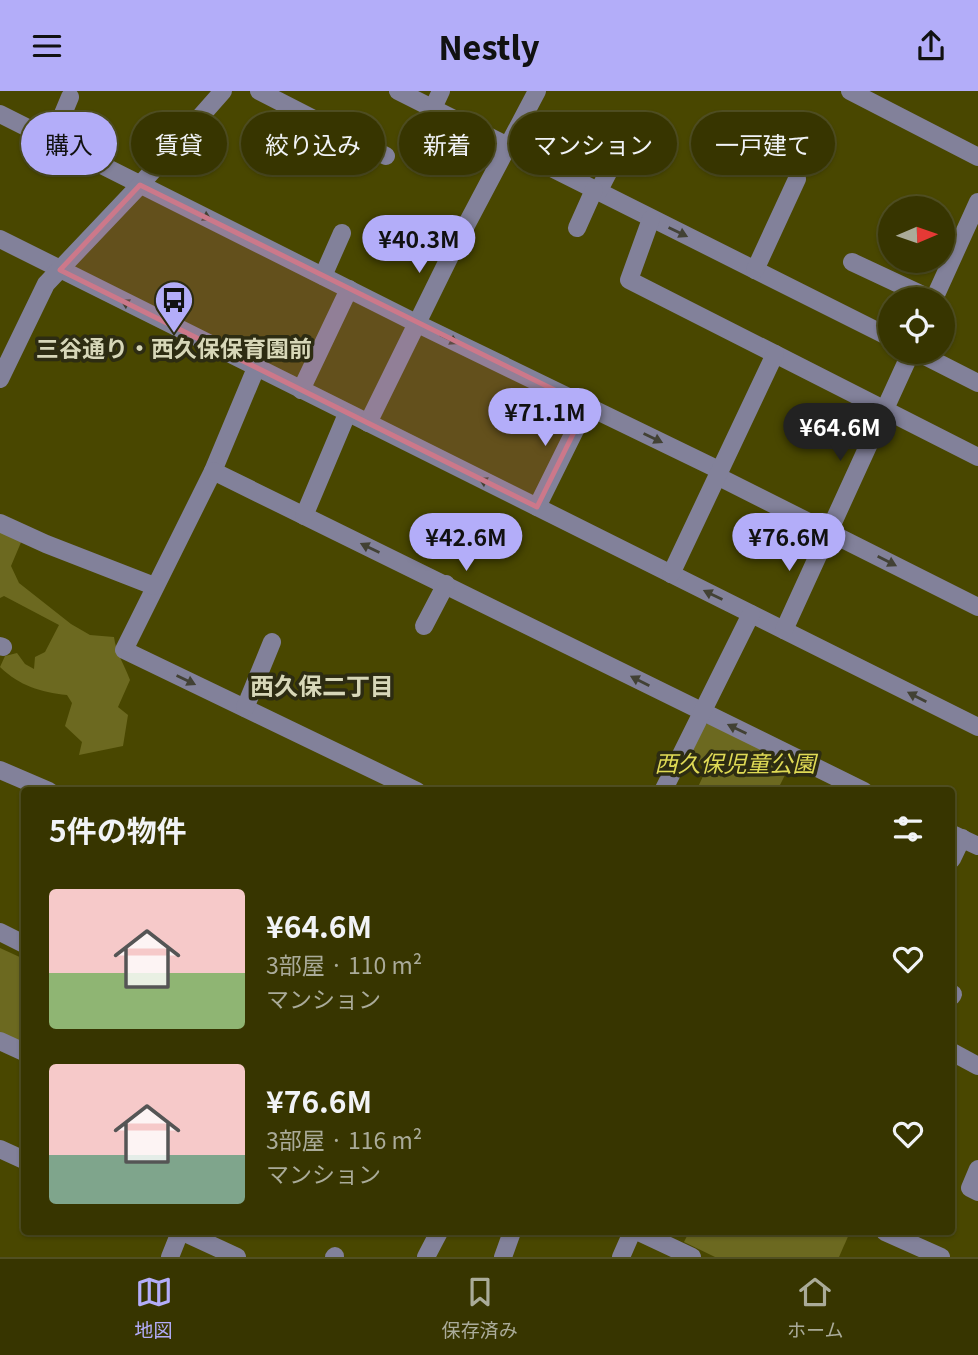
<!DOCTYPE html>
<html lang="ja">
<head>
<meta charset="utf-8">
<style>
  body { margin:0; font-family:Georgia,"Noto Sans JP",serif; background:#3e3d0a; color:#f1f3f6; height:100vh; display:flex; flex-direction:column; font-size:26px; white-space:nowrap }
  * { box-sizing:border-box; margin:0 }
  p { font-size:23px; color:#aaab99 }
  .icon { flex:none; width:38px; height:38px; fill:none; stroke:currentColor; stroke-width:2; stroke-linecap:round; stroke-linejoin:round }
  .map { position:relative; flex:1; overflow:hidden }
  .panel { position:absolute; left:21px; top:696px; width:934px; height:448px; display:flex; flex-direction:column; background:#373500; border-radius:7px; box-shadow:0 2px 5px #0004,0 0 0 2px #515022 }
  .panel>* { flex:none }
  .top-card { position:absolute; left:21px; top:21px; width:936px; height:63px; display:flex; gap:14px }
  .needle { width:46px; rotate:88deg }
  .fabs { position:absolute; left:878px; top:105px; display:grid; gap:14px }
  .fabs a { display:grid; place-items:center; width:77px; height:77px; border-radius:50%; background:#373500; box-shadow:0 2px 5px #0004,0 0 0 2px #515022; font-size:35px }
  .price { position:absolute; translate:-50% -60px; padding:0 16px; border-radius:24px; background:#b3adf9; color:#111; font-size:23px; line-height:46px; filter:drop-shadow(0 2px 4px #0008) }
  .price::after { content:''; position:absolute; left:50%; top:42px; width:21px; height:16px; margin-left:-10px; background:inherit; clip-path:polygon(0 0,100% 0,50% 100%) }
  .price.selected { background:#222; color:#fff }
  ul { padding:0; list-style:none }
  li { display:flex; align-items:center; gap:21px; height:175px; padding:0 28px }
  li span { display:grid; place-items:center; flex:none; width:196px; height:140px; border-radius:7px; color:#555 }
  li>.icon { margin-inline-start:auto }
  span .icon { width:84px; height:84px; fill:#fffc; stroke-width:1 }
  li b { font-size:30px }
  h2 { display:flex; justify-content:space-between; align-items:center; height:84px; padding:0 28px; font-size:30px }
  .tag { padding:0 24px; border-radius:32px; background:#373500; box-shadow:0 2px 5px #0004,0 0 0 2px #515022; font-size:24px; line-height:63px }
  .tag.selected { background:#b3adf9; color:#111 }
  header { display:flex; justify-content:space-between; align-items:center; height:91px; padding:0 28px; background:#b3adf9; color:#111; font-size:32px; font-weight:800 }
  .menu { display:flex; justify-content:space-around; align-items:center; height:98px; border-top:2px solid #515022; background:#373500; font-size:19px; color:#aaab99 }
  .menu a { display:grid; justify-items:center; gap:4px }
  .menu .selected { color:#b3adf9 }
  .map>svg:first-child { display:block }
</style>
</head>
<body>
<header><svg class="icon" aria-label="menu" viewBox="0 0 24 24"><path d="M4 6h16M4 12h16M4 18h16"/></svg>Nestly<svg class="icon" aria-label="share" viewBox="0 0 24 24"><path d="M12 15V3M7 8l5-5 5 5M5 13v7h14v-7"/></svg></header>
<div class="map">
<svg width="978" height="1166" viewBox="0 0 978 1166">
  <rect width="100%" height="100%" fill="#494700"/>
  <g fill="#6c6920">
    <path d="M0,439L22,449L11,475L19,492L71,533L90,544L114,546C116,562 124,573 130,589L118,616L128,624L123,655L79,664L82,651L65,635L72,612L67,604C40,601 20,595 0,576L5,565L17,562L25,573L34,578L35,566L45,561L59,534L4,505L0,507Z"/>
    <polygon points="712,632 791,672 777,700 696,700 708,675 687,664 702,634"/>
    <polygon points="0,857 24,868 24,957 0,946"/>
    <polygon points="689,1141 850,1141 839,1166 715,1166 684,1151"/>
  </g>
  <g fill="none" stroke-linecap="round" stroke-linejoin="round">
    <g stroke="#82819a" stroke-width="18">
      <polyline points="259,0 386,65"/>
      <polyline points="398,0 891,247"/>
      <polyline points="850,0 978,66"/>
      <polyline points="433,17 441,0"/>
      <polyline points="0,23 418,233 719,379"/>
      <polyline points="52,49 70,6"/>
      <polyline points="598,101 629,41"/>
      <polyline points="651,128 629,189 978,366"/>
      <polyline points="577,137 594,99"/>
      <polyline points="0,148 978,636"/>
      <polyline points="852,171 931,208"/>
      <polyline points="755,179 797,88"/>
      <polyline points="323,185 342,142"/>
      <polyline points="934,208 978,111"/>
      <polyline points="917,261 978,292"/>
      <polyline points="256,277 213,380 124,559 417,700"/>
      <polyline points="0,288 46,193 140,94 223,0"/>
      <polyline points="301,299 349,198"/>
      <polyline points="368,332 452,161 537,0"/>
      <polyline points="213,380 864,700"/>
      <polyline points="717,385 978,516"/>
      <polyline points="537,416 587,315"/>
      <polyline points="304,425 347,323"/>
      <polyline points="0,432 46,453 154,495"/>
      <polyline points="671,483 775,263"/>
      <polyline points="424,535 446,493"/>
      <polyline points="784,539 911,261"/>
      <polyline points="0,555 3,556"/>
      <polyline points="245,617 272,551"/>
      <polyline points="0,679 49,700"/>
      <polyline points="663,700 751,523"/>
      <polyline points="952,743 978,755"/>
      <polyline points="952,768 962,747"/>
      <polyline points="0,841 24,853"/>
      <polyline points="952,905 953,903"/>
      <polyline points="0,950 24,961"/>
      <polyline points="952,961 978,975"/>
      <polyline points="0,1058 24,1069"/>
      <polyline points="978,1078 970,1097 978,1101"/>
      <polyline points="183,1141 237,1166"/>
      <polyline points="639,1141 692,1166"/>
      <polyline points="885,1141 941,1166"/>
      <polyline points="170,1166 180,1141"/>
      <polyline points="334,1166 335,1165"/>
      <polyline points="426,1166 439,1141"/>
      <polyline points="503,1166 512,1141"/>
      <polyline points="621,1166 632,1141"/>
    </g>
  </g>
  <defs><path id="oneway-solid" d="M-6-.8H1V-3.2L6.5 0L1 3.2V.8H-6Z" transform="scale(1.75)"/></defs>
  <g fill="#424134">
    <use href="#oneway-solid" transform="translate(202 124) rotate(27)"/>
    <use href="#oneway-solid" transform="translate(678 141) rotate(26)"/>
    <use href="#oneway-solid" transform="translate(130 214) rotate(-153)"/>
    <use href="#oneway-solid" transform="translate(449 248) rotate(26)"/>
    <use href="#oneway-solid" transform="translate(653 347) rotate(26)"/>
    <use href="#oneway-solid" transform="translate(488 392) rotate(-154)"/>
    <use href="#oneway-solid" transform="translate(370 457) rotate(-154)"/>
    <use href="#oneway-solid" transform="translate(887 470) rotate(27)"/>
    <use href="#oneway-solid" transform="translate(713 504) rotate(-154)"/>
    <use href="#oneway-solid" transform="translate(186 589) rotate(26)"/>
    <use href="#oneway-solid" transform="translate(640 590) rotate(-153)"/>
    <use href="#oneway-solid" transform="translate(917 606) rotate(-153)"/>
    <use href="#oneway-solid" transform="translate(737 638) rotate(-154)"/>
  </g>
  <path fill="#cc788a" fill-opacity="0.2" stroke="#cc788a" stroke-width="5" stroke-linejoin="round" d="M140,94L587,315L537,416L60,179Z"/>
  <defs>
    <g id="bus-pin" transform="scale(2.0125)"><path d="M0 17L-7.5 6A9.5 9.5 0 1 1 7.5 6Z" fill="#b3adf9" stroke="#2d2c12"/><path d="M-5-6H5V4H4V6H2V4H-2V6H-4V4H-5ZM-3.5-4V0h7V-4ZM-3.5 1.2v1.5H-2V1.2ZM2 1.2v1.5H3.5V1.2Z" fill="#111"/></g>
  </defs>
  <g fill-rule="evenodd">
    <use href="#bus-pin" x="174" y="209"/>
  </g>
  <g text-anchor="middle" stroke-width="7" stroke-linejoin="round" paint-order="stroke">
    <g font-size="23" font-weight="bold" fill="#d7d7b8" stroke="#2d2c12">
      <text x="174" y="266">三谷通り・西久保保育園前</text>
    </g>
    <g font-size="23" font-style="italic" fill="#dfda55" stroke="#2d2c12">
      <text x="735" y="681">西久保児童公園</text>
    </g>
    <g font-size="24" font-weight="bold" fill="#d7d7b8" stroke="#2d2c12">
      <text x="322" y="604">西久保二丁目</text>
    </g>
  </g>
</svg>
<div class="fabs">
<a><svg class="needle" viewBox="-14 -14 28 28"><path d="M0-13l5 13h-10z" fill="#e53935"/><path d="M0 13l5-13h-10z" fill="#aaab99"/></svg></a>
<a><svg class="icon" aria-label="locate" viewBox="0 0 24 24"><circle cx="12" cy="12" r="6"/><path d="M12 2v4M12 18v4M2 12h4M18 12h4"/></svg></a>
</div>
<b class="price" style="left:419px;top:184px">¥40.3M</b>
<b class="price" style="left:545px;top:357px">¥71.1M</b>
<b class="price selected" style="left:840px;top:372px">¥64.6M</b>
<b class="price" style="left:466px;top:482px">¥42.6M</b>
<b class="price" style="left:789px;top:482px">¥76.6M</b>
<div class="top-card">
<a class="tag selected">購入</a>
<a class="tag">賃貸</a>
<a class="tag">絞り込み</a>
<a class="tag">新着</a>
<a class="tag">マンション</a>
<a class="tag">一戸建て</a>
</div>
<section class="panel">
<h2>5件の物件<svg class="icon" aria-label="filters" viewBox="0 0 24 24"><path d="M4 7h16M4 17h16"/><circle cx="9" cy="7" r="2"/><circle cx="15" cy="17" r="2"/></svg></h2>
<ul>
<li><span style="background:linear-gradient(#f6c9c9 60%,#8fb573 0)"><svg class="icon" aria-label="home" viewBox="0 0 24 24"><path d="M3 11l9-7 9 7M6 9v11h12V9"/></svg></span><div><b>¥64.6M</b><p>3部屋 · 110 m²</p><p>マンション</p></div><svg class="icon" aria-label="heart" viewBox="0 0 24 24"><path d="M12 20l-8-8c-3-5 5-10 8-4 3-6 11-1 8 4z"/></svg></li>
<li><span style="background:linear-gradient(#f6c9c9 65%,#7fa58c 0)"><svg class="icon" aria-label="home" viewBox="0 0 24 24"><path d="M3 11l9-7 9 7M6 9v11h12V9"/></svg></span><div><b>¥76.6M</b><p>3部屋 · 116 m²</p><p>マンション</p></div><svg class="icon" aria-label="heart" viewBox="0 0 24 24"><path d="M12 20l-8-8c-3-5 5-10 8-4 3-6 11-1 8 4z"/></svg></li>
</ul>
</section>
</div>
<nav class="menu">
<a class="selected"><svg class="icon" aria-label="map" viewBox="0 0 24 24"><path d="M3 6l6-2 6 2 6-2v14l-6 2-6-2-6 2zM9 4v14M15 6v14"/></svg>地図</a>
<a><svg class="icon" aria-label="saved" viewBox="0 0 24 24"><path d="M7 4h10v16l-5-4-5 4z"/></svg>保存済み</a>
<a><svg class="icon" aria-label="home" viewBox="0 0 24 24"><path d="M3 11l9-7 9 7M6 9v11h12V9"/></svg>ホーム</a>
</nav>
</body>
</html>
